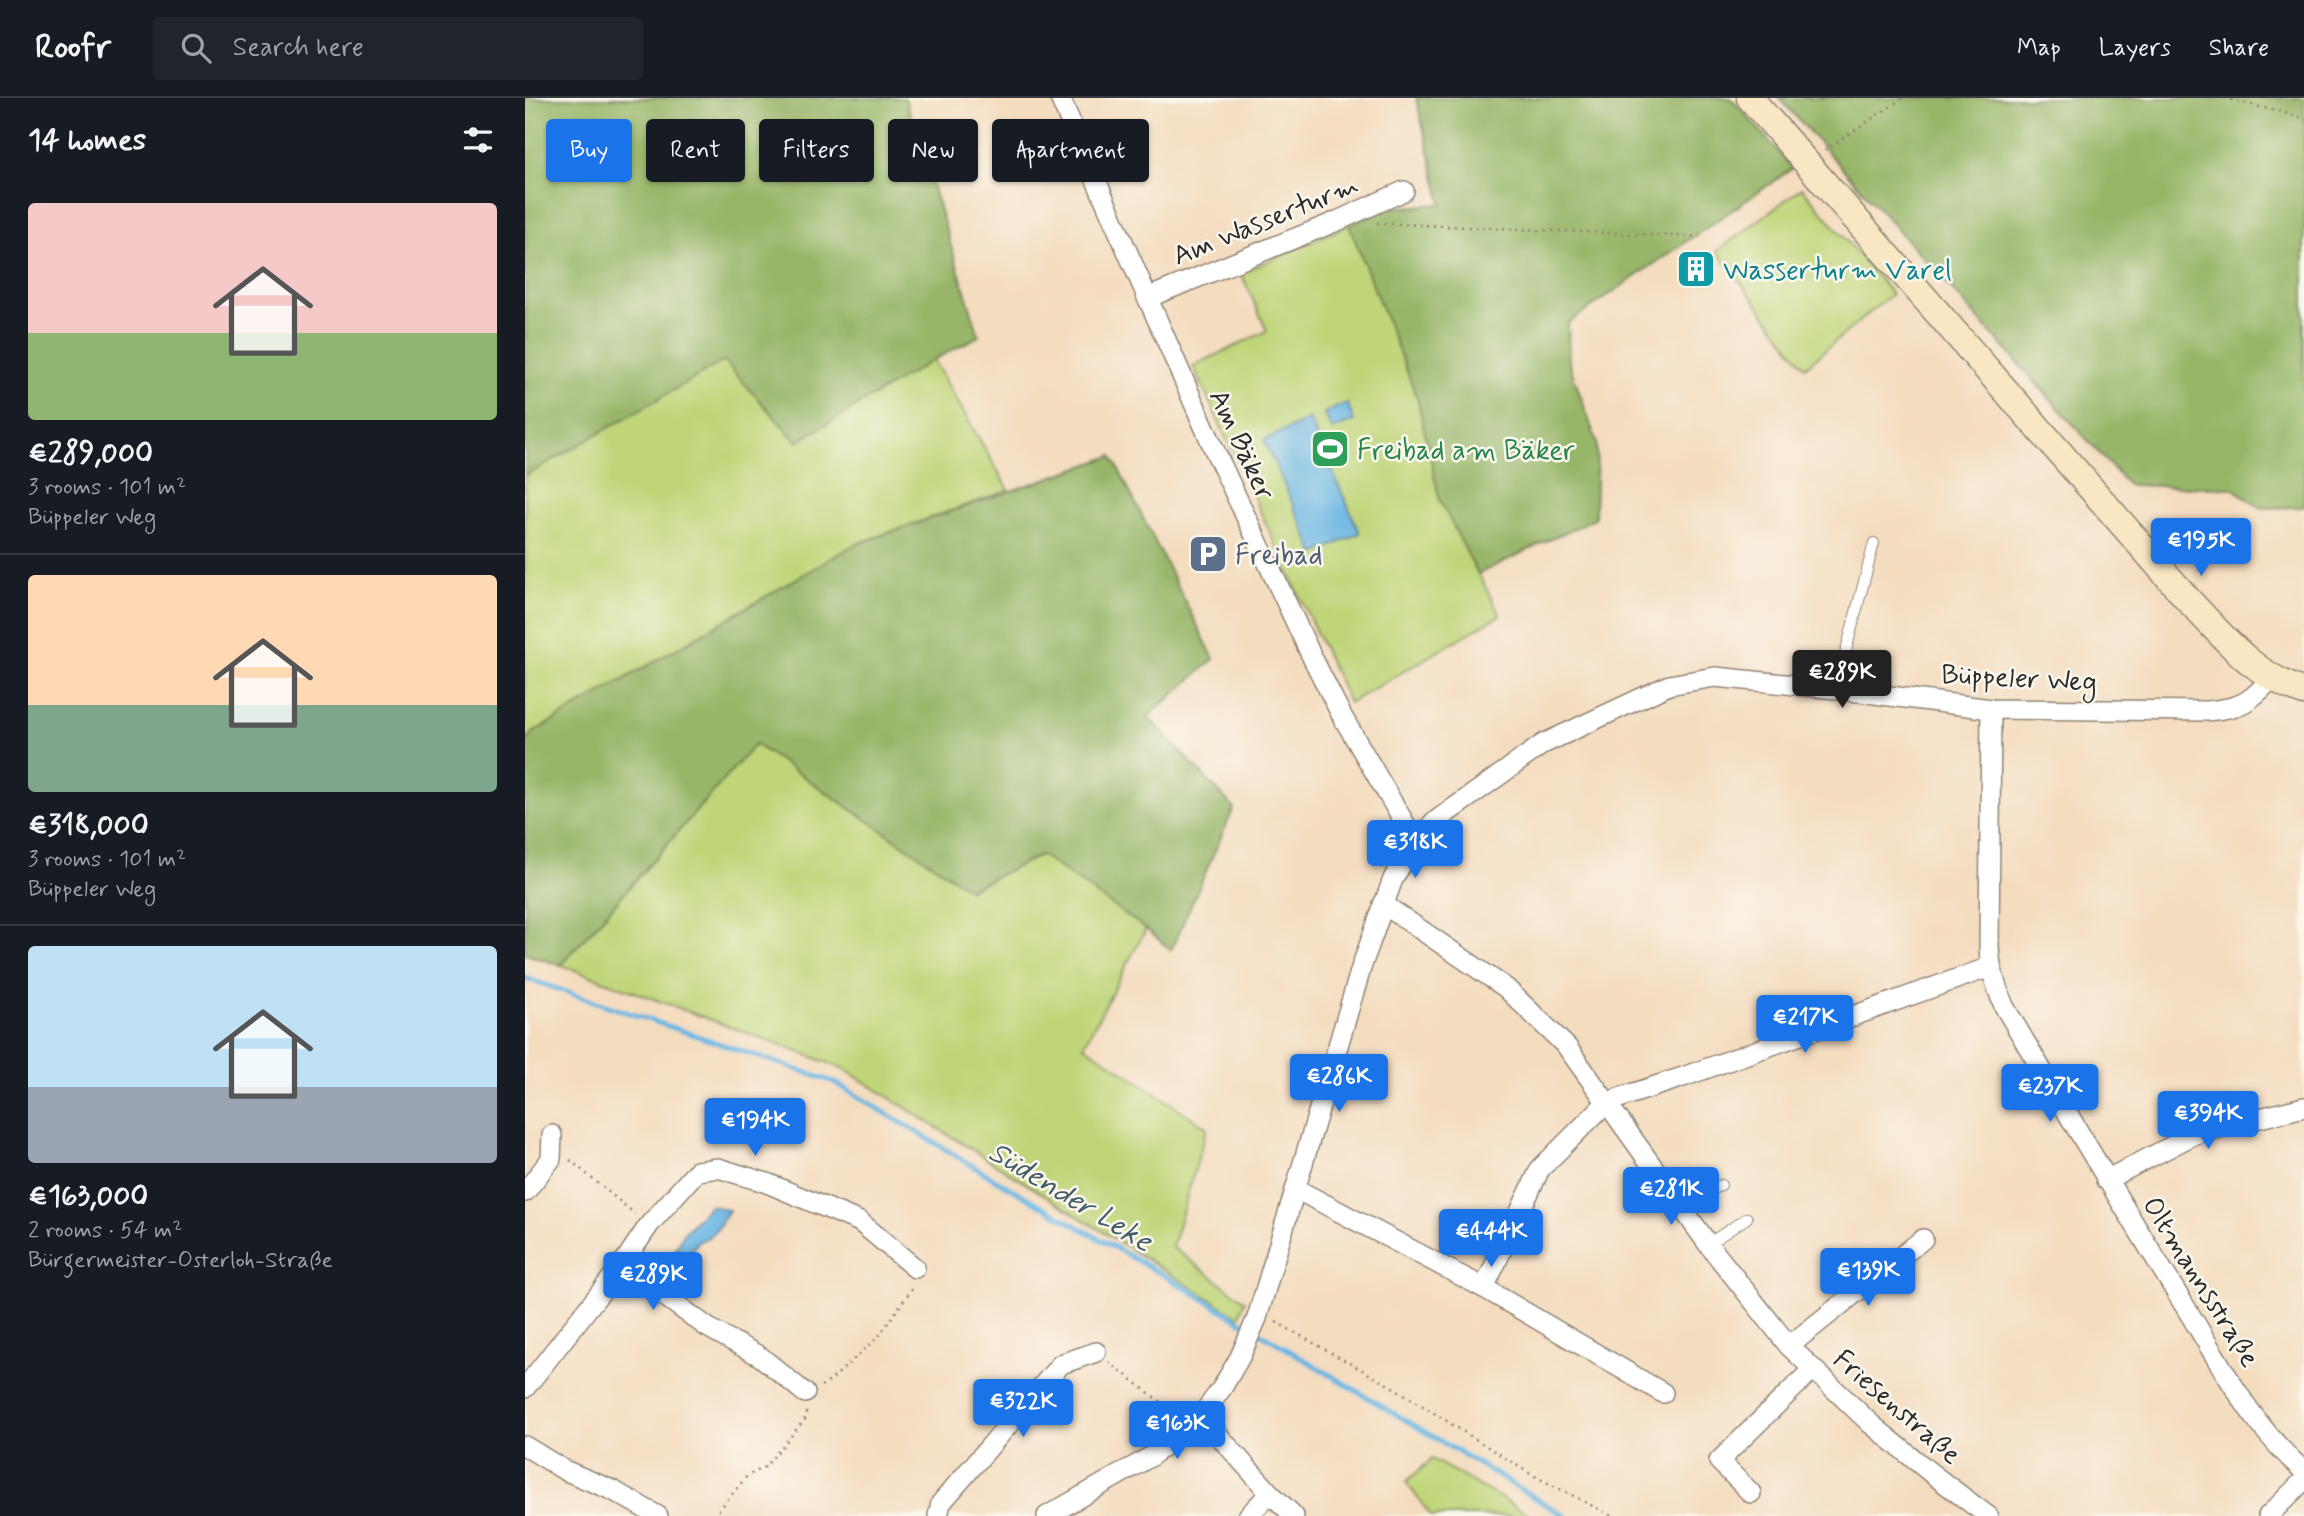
<!DOCTYPE html>
<html lang="en">
<head>
<meta charset="utf-8">
<style>
  body { margin:0; font-family:Mynerve,sans-serif; background:#20242c; color:#f1f3f6; height:100vh; display:flex; flex-direction:column; font-size:26px; white-space:nowrap }
  * { box-sizing:border-box; margin:0 }
  p { font-size:23px; color:#9ea1a6 }
  .icon { flex:none; width:38px; height:38px; fill:none; stroke:currentColor; stroke-width:2; stroke-linecap:round; stroke-linejoin:round }
  .map { position:relative; flex:1; overflow:hidden }
  .side { display:flex; flex-direction:column; background:#171b24; width:525px }
  .side>* { flex:none }
  .top-card { position:absolute; left:21px; top:21px; width:665px; height:63px; display:flex; gap:14px }
  .price { position:absolute; translate:-50% -60px; padding:0 16px; border-radius:7px; background:#1a73e8; color:#fff; font-size:23px; line-height:46px; filter:drop-shadow(0 2px 4px #0008) }
  .price::after { content:''; position:absolute; left:50%; top:42px; width:21px; height:16px; margin-left:-10px; background:inherit; clip-path:polygon(0 0,100% 0,50% 100%) }
  .price.current { background:#222; color:#fff }
  ul { padding:0; list-style:none }
  li { display:grid; align-content:center; gap:14px; height:371px; padding:0 28px }
  li+li { border-top:2px solid #363941 }
  li span { display:grid; place-items:center; height:217px; border-radius:7px; color:#555 }
  li>.icon { margin-inline-start:auto }
  span .icon { width:126px; height:126px; fill:#fffc; stroke-width:1 }
  li b { font-size:30px }
  h2 { display:flex; justify-content:space-between; align-items:center; height:84px; padding:0 28px; font-size:30px }
  .tag { padding:0 24px; border-radius:7px; background:#171b24; box-shadow:0 2px 5px #0004; font-size:24px; line-height:63px }
  .tag.current { background:#1a73e8; color:#fff }
  header { display:flex; align-items:center; gap:42px; box-sizing:border-box; height:98px; padding:0 35px; background:#171b24; border-bottom:2px solid #363941 }
  header strong { font-size:33px }
  nav { display:flex; gap:38px; margin-inline-start:auto; font-size:24px }
  .search { width:490px; height:63px; background:#20242c; display:flex; align-items:center; gap:18px; box-sizing:border-box; padding:0 24px; border-radius:7px; color:#9ea1a6; font-size:26px }
  main { display:flex; flex:1; min-height:0 }
  .map>svg:first-child { display:block }
</style>
</head>
<body>
<header>
<strong>Roofr</strong>
<div class="search"><svg class="icon" aria-label="search" viewBox="0 0 24 24"><circle cx="10" cy="10" r="6"/><path d="M15 15l6 6"/></svg>Search here</div>
<nav><a>Map</a><a>Layers</a><a>Share</a></nav>
</header>
<main>
<section class="side">
<h2>14 homes<svg class="icon" aria-label="filters" viewBox="0 0 24 24"><path d="M4 7h16M4 17h16"/><circle cx="9" cy="7" r="2"/><circle cx="15" cy="17" r="2"/></svg></h2>
<ul>
<li><span style="background:linear-gradient(#f6c9c9 60%,#8fb573 0)"><svg class="icon" aria-label="home" viewBox="0 0 24 24"><path d="M3 11l9-7 9 7M6 9v11h12V9"/></svg></span><div><b>€289,000</b><p>3 rooms · 101 m²</p><p>Büppeler Weg</p></div></li>
<li><span style="background:linear-gradient(#ffd9b3 60%,#7fa58c 0)"><svg class="icon" aria-label="home" viewBox="0 0 24 24"><path d="M3 11l9-7 9 7M6 9v11h12V9"/></svg></span><div><b>€318,000</b><p>3 rooms · 101 m²</p><p>Büppeler Weg</p></div></li>
<li><span style="background:linear-gradient(#bfe0f5 65%,#9aa5b1 0)"><svg class="icon" aria-label="home" viewBox="0 0 24 24"><path d="M3 11l9-7 9 7M6 9v11h12V9"/></svg></span><div><b>€163,000</b><p>2 rooms · 54 m²</p><p>Bürgermeister-Osterloh-Straße</p></div></li>
</ul>
</section>
<div class="map">
<svg width="1779" height="1418" viewBox="0 0 1779 1418">
  <rect width="100%" height="100%" fill="#fbf7ec"/>
  <filter id="ink" filterUnits="userSpaceOnUse"><feTurbulence type="fractalNoise" baseFrequency=".0143" numOctaves="2"/><feDisplacementMap in="SourceGraphic" scale="14" xChannelSelector="R" yChannelSelector="G"/><feConvolveMatrix kernelMatrix="1 2 1 2 8 2 1 2 1" color-interpolation-filters="sRGB"/></filter>
  <filter id="wash" filterUnits="userSpaceOnUse"><feTurbulence type="fractalNoise" baseFrequency=".00686" numOctaves="4" result="noise"/><feDisplacementMap in="SourceGraphic" scale="28" xChannelSelector="R" yChannelSelector="G"/><feGaussianBlur stdDeviation="1.57" result="paint"/><feColorMatrix in="noise" values="0 0 0 0 0 0 0 0 0 0 0 0 0 0 0 0 0 1.4 0 .05"/><feComposite in="paint" operator="in"/></filter>
  <g filter="url(#wash)">
    <rect width="100%" height="100%" fill="#f4dcbf"/>
    <g fill="#c0d579" stroke="#768052" stroke-width="2">
      <polygon points="1277,90 1367,196 1280,269 1192,153"/>
      <polygon points="824,127 892,299 915,403 975,517 824,605 668,268 742,233 716,175"/>
      <polygon points="199,262 272,344 408,262 484,392 329,447 9,634 0,645 0,378"/>
      <polygon points="230,646 444,791 516,757 621,831 559,947 682,1030 647,1149 720,1203 714,1219 317,970 36,867"/>
      <polygon points="907,1361 1007,1418 906,1418 881,1384"/>
    </g>
    <g fill="#98b669" stroke="#62704a" stroke-width="2">
      <polygon points="0,0 380,0 454,238 408,262 272,344 199,263 0,378"/>
      <polygon points="891,0 1206,0 1268,70 1043,225 1044,265 1072,345 1070,420 953,476 915,403 892,299 824,127 863,110 917,106"/>
      <polygon points="1254,0 1779,0 1779,409 1736,410 1707,390 1603,387"/>
      <polygon points="587,358 689,561 623,619 709,710 646,852 621,831 516,757 444,791 230,646 36,867 0,856 0,645 9,634 329,447"/>
    </g>
    <g fill="#6ab6e3" stroke="#4a7087" stroke-width="2">
      <polygon points="822,305 829,323 807,332 799,315"/>
      <polygon points="784,321 835,435 790,456 739,342"/>
      <path d="M185,1107L204,1112C199,1120 194,1130 187,1136C183,1141 176,1141 172,1145C162,1156 168,1158 151,1163L147,1157L159,1135Z"/>
    </g>
    <g fill="none" stroke-linecap="round" stroke-linejoin="round">
      <polyline stroke="#6ab6e3" stroke-width="5" points="0,880 309,984 476,1085 647,1182 1040,1418"/>
    </g>
  </g>
  <g filter="url(#ink)">
    <g fill="none" stroke-linecap="round" stroke-linejoin="round">
      <g stroke="#908475" stroke-width="12">
        <g id="lane">
          <polyline points="1311,591 1349,445"/>
          <polyline points="1157,1109 1196,1087"/>
          <polyline points="1183,1146 1222,1120"/>
        </g>
      </g>
      <g stroke="#908475" stroke-width="22">
        <g id="street">
          <polyline points="535,0 689,351 787,559 817,618 890,743"/>
          <polyline points="622,200 810,124 879,93"/>
          <path d="M1466,611L1464,849C1465,871 1471,888 1479,908C1539,1010 1599,1110 1661,1210C1696,1266 1727,1329 1779,1373"/>
          <polyline points="858,806 981,890 1042,949 1183,1146 1264,1248 1346,1326 1406,1375 1463,1418"/>
          <polyline points="1581,1082 1670,1036 1779,1009"/>
          <polyline points="771,1091 959,1190 1138,1295"/>
          <polyline points="0,1094 26,1061 27,1037"/>
          <polyline points="97,1167 124,1127 172,1073 193,1070 242,1085 335,1124 390,1170"/>
          <polyline points="959,1190 1015,1071 1082,1004 1158,979 1465,869"/>
          <polyline points="1264,1248 1398,1141"/>
          <polyline points="0,1290 97,1167 182,1229 236,1259 280,1295"/>
          <polyline points="676,1318 745,1395 769,1418"/>
          <polyline points="0,1348 39,1372 89,1393 133,1418"/>
          <polyline points="1226,1395 1194,1363 1288,1271"/>
          <polyline points="413,1418 416,1405 536,1266 571,1254"/>
          <path d="M522,1418L625,1359L676,1318L697,1290L715,1259L732,1220L837,867L868,781L890,743L912,722L1018,646L1144,587L1190,579L1311,591L1466,611L1682,613C1716,610 1724,605 1747,580"/>
          <polyline points="723,1418 745,1395"/>
          <polyline points="1743,1418 1779,1382"/>
        </g>
      </g>
      <g stroke="#908475" stroke-width="29">
        <path id="secondary" d="M1225,0L1667,506C1703,544 1728,576 1779,594"/>
      </g>
      <g stroke="#908475" stroke-width="2.5" stroke-dasharray="2 5" stroke-linecap="butt">
        <polyline points="1699,0 1779,20"/>
        <polyline points="1300,52 1378,0"/>
        <polyline points="852,125 1174,139"/>
        <polyline points="45,1062 110,1116"/>
        <polyline points="751,1224 871,1291 1004,1375 1087,1418"/>
        <polyline points="584,1264 651,1316"/>
        <polyline points="296,1288 305,1283 354,1238 388,1189"/>
        <polyline points="189,1418 222,1378 240,1369 281,1320 281,1312"/>
      </g>
      <use href="#lane" stroke="#fff" stroke-width="10"/>
      <use href="#street" stroke="#fff" stroke-width="19"/>
      <use href="#secondary" stroke="#f9e7c3" stroke-width="26"/>
    </g>
  </g>
  <defs>
    <g id="building-square" transform="scale(2.0125)"><rect x="-9" y="-9" width="18" height="18" rx="4" fill="#0f9aa8" stroke="#fbf7ec"/><path d="M-4-6H4V6H1V3H-1V6H-4ZM-2.5-4.3h1.7v1.8h-1.7ZM.8-4.3h1.7v1.8H.8ZM-2.5-1h1.7V.8h-1.7ZM.8-1h1.7V.8H.8Z" fill="#fff"/></g>
    <g id="stadium-square" transform="scale(2.0125)"><rect x="-9" y="-9" width="18" height="18" rx="4" fill="#2e9e5b" stroke="#fbf7ec"/><path d="M0-5a6.5 5 0 1 0 0 10a6.5 5 0 1 0 0-10ZM-3.5-1.8h7v3.6h-7Z" fill="#fff"/></g>
    <g id="parking-square" transform="scale(2.0125)"><rect x="-9" y="-9" width="18" height="18" rx="4" fill="#5c6f8a" stroke="#fbf7ec"/><path d="M-3.5-5.5H1a3.5 3.5 0 0 1 0 7H-1V5.5H-3.5ZM-1-3.4V-.6H.8a1.4 1.4 0 0 0 0-2.8Z" fill="#fff"/></g>
  </defs>
  <g fill-rule="evenodd">
    <use href="#building-square" x="1171" y="171"/>
    <use href="#stadium-square" x="805" y="351"/>
    <use href="#parking-square" x="683" y="456"/>
  </g>
  <g text-anchor="middle" stroke-width="5" stroke-linejoin="round" paint-order="stroke">
    <g font-size="28" fill="#2b2b2b" stroke="#fbf7ec">
      <text transform="translate(740 121) rotate(-22)" y="10">Am Wasserturm</text>
      <text transform="translate(718 346) rotate(65)" y="10">Am Bäker</text>
      <text transform="translate(1494 579) rotate(3)" y="10">Büppeler Weg</text>
      <text transform="translate(1677 1183) rotate(58)" y="10">Oltmannsstraße</text>
      <text transform="translate(1373 1308) rotate(41)" y="10">Friesenstraße</text>
    </g>
    <g font-size="28" fill="#0d838f" stroke="#fbf7ec" text-anchor="start">
      <text x="1198" y="181">Wasserturm Varel</text>
    </g>
    <g font-size="28" fill="#27864d" stroke="#fbf7ec" text-anchor="start">
      <text x="832" y="361">Freibad am Bäker</text>
    </g>
    <g font-size="28" fill="#4e5e75" stroke="#fbf7ec" text-anchor="start">
      <text x="710" y="466">Freibad</text>
    </g>
    <g font-size="30" font-style="italic" fill="#415c6b" stroke="#fbf7ec">
      <text transform="translate(546 1098) rotate(31)" y="10">Südender Leke</text>
    </g>
  </g>
</svg>
<b class="price" style="left:1676px;top:480px">€195K</b>
<b class="price current" style="left:1317px;top:612px">€289K</b>
<b class="price" style="left:890px;top:782px">€318K</b>
<b class="price" style="left:1280px;top:957px">€217K</b>
<b class="price" style="left:814px;top:1016px">€286K</b>
<b class="price" style="left:1525px;top:1026px">€237K</b>
<b class="price" style="left:1683px;top:1053px">€394K</b>
<b class="price" style="left:230px;top:1060px">€194K</b>
<b class="price" style="left:1146px;top:1129px">€281K</b>
<b class="price" style="left:966px;top:1171px">€444K</b>
<b class="price" style="left:1343px;top:1210px">€139K</b>
<b class="price" style="left:128px;top:1214px">€289K</b>
<b class="price" style="left:498px;top:1341px">€322K</b>
<b class="price" style="left:652px;top:1363px">€163K</b>
<div class="top-card">
<a class="tag current">Buy</a>
<a class="tag">Rent</a>
<a class="tag">Filters</a>
<a class="tag">New</a>
<a class="tag">Apartment</a>
</div>
</div>
</main>
</body>
</html>
